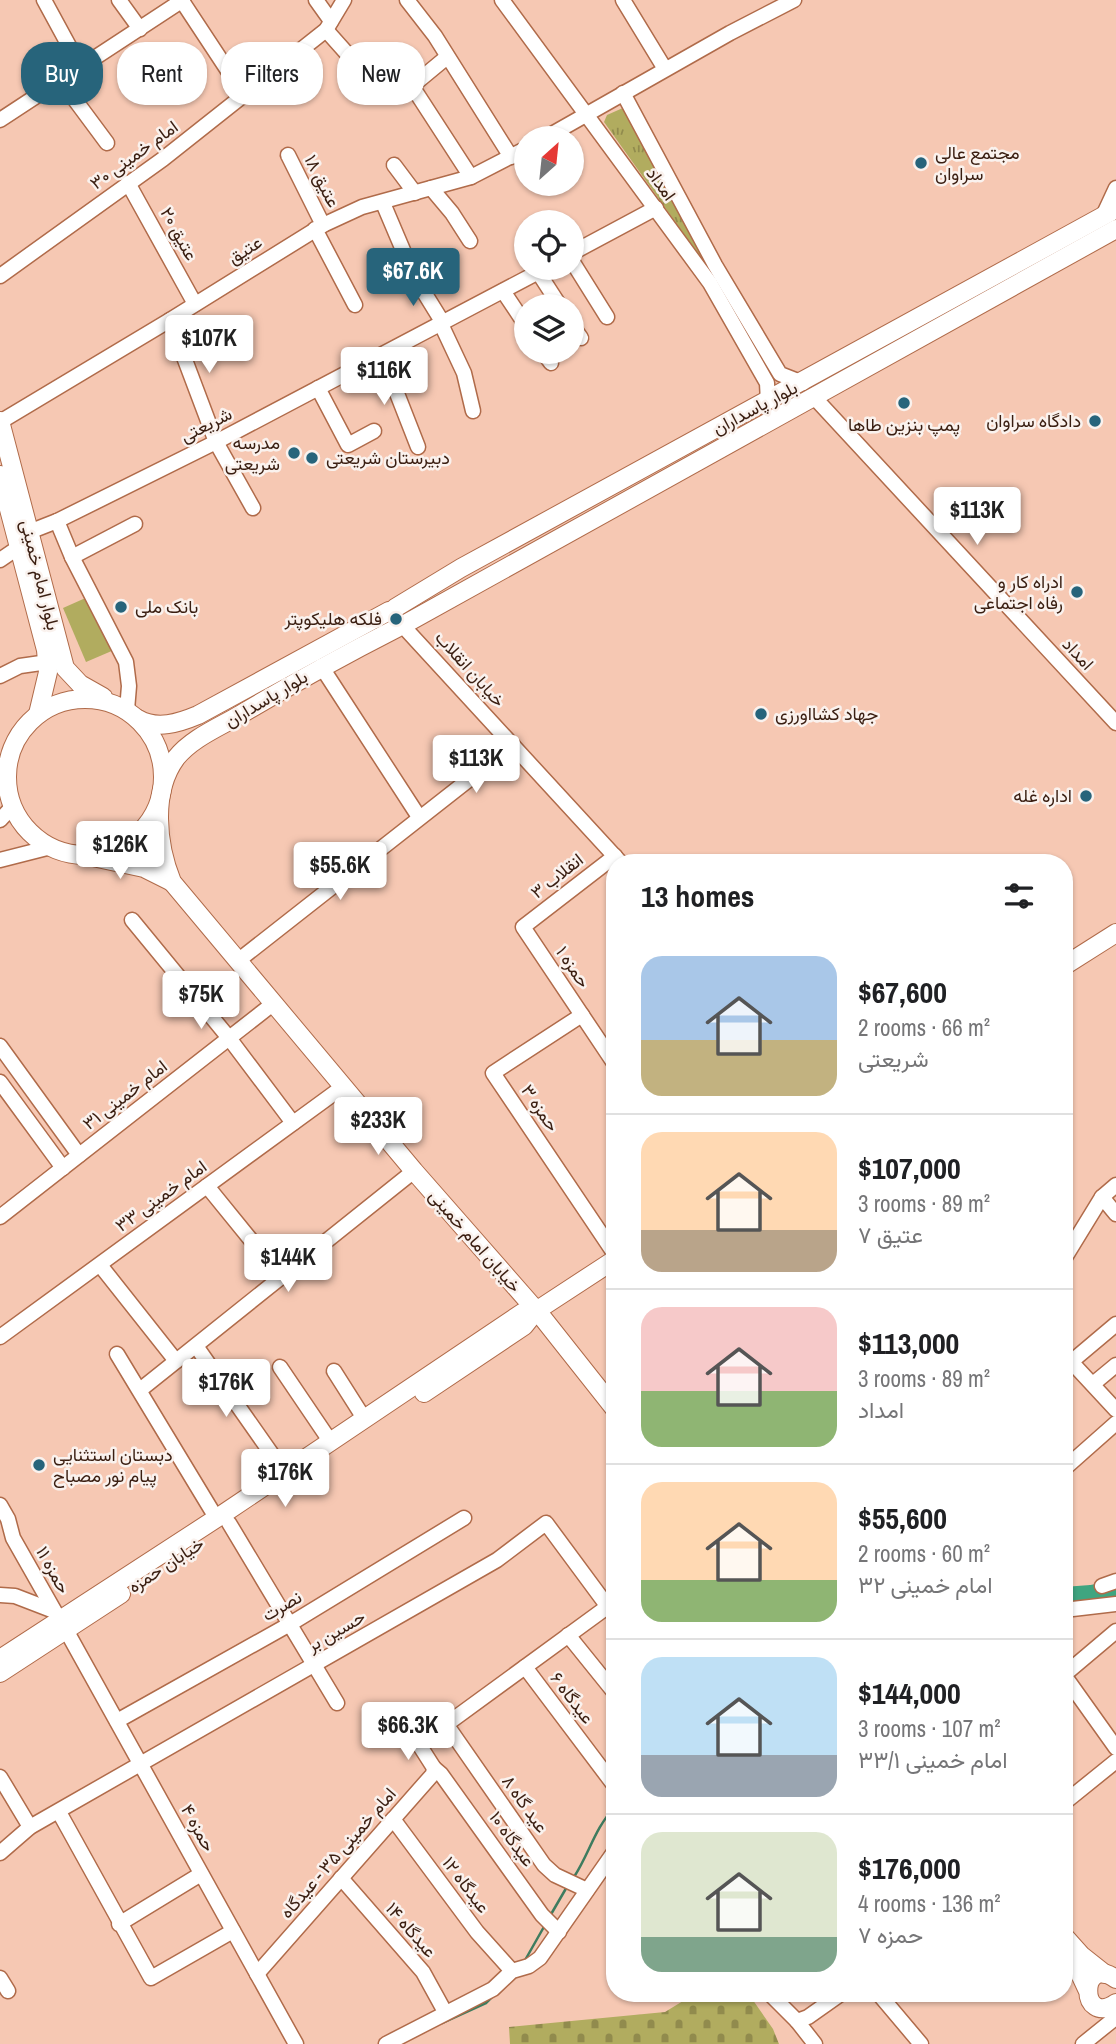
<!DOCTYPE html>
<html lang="en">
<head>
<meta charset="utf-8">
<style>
  body { margin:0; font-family:"Archivo Narrow",Vazirmatn,sans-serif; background:#f2f2f2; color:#202124; height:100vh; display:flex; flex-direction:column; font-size:26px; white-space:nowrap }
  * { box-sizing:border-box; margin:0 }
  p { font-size:23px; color:#757577 }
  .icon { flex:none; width:38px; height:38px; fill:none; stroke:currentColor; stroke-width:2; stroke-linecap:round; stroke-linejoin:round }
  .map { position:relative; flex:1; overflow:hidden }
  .drawer { position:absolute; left:606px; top:854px; width:467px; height:1148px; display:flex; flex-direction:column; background:#fff; border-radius:28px; box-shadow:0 2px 5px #0004 }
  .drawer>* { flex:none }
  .hud { position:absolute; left:21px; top:42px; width:480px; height:63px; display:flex; gap:14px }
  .needle { width:46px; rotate:27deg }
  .fabs { position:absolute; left:514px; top:126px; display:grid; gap:14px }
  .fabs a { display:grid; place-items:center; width:70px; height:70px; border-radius:50%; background:#fff; box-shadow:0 2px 5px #0004; font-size:35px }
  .price { position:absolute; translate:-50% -60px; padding:0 16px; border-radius:7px; background:#fff; color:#222; font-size:23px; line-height:46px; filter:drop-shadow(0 2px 4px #0008) }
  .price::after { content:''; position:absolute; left:50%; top:42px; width:21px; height:16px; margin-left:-10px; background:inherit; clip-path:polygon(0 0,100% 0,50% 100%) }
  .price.current { background:#27647b; color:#fff }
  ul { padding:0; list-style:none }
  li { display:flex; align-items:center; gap:21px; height:175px; padding:0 35px }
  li+li { border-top:2px solid #e0e0e0 }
  li span { display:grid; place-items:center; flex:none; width:196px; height:140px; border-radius:21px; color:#555 }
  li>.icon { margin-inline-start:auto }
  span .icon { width:84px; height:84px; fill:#fffc; stroke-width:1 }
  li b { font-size:30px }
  h2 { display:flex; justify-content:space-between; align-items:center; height:84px; padding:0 35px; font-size:30px }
  .tag { padding:0 24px; border-radius:28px; background:#fff; box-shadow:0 2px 5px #0004; font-size:24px; line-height:63px }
  .tag.current { background:#27647b; color:#fff }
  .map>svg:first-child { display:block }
</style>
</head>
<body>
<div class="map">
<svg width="1116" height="2044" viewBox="0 0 1116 2044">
  <defs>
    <pattern id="grass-tufts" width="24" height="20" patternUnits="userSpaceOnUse" patternTransform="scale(1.75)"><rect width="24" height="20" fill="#b1ac5f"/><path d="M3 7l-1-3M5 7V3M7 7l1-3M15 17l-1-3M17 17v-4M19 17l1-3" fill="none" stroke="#918b4d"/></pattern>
    <pattern id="cemetery-stones" width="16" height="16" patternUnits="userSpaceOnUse" patternTransform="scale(1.75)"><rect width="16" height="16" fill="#b1ac5f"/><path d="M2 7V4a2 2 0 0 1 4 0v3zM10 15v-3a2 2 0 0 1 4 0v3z" fill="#918b4d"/></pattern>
  </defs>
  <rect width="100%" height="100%" fill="#f6c8b3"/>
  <polygon fill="url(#grass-tufts)" points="625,107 708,259 703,261 604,122 607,115"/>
  <polygon fill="url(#cemetery-stones)" points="696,1993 748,1993 773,2029 779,2044 510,2044 509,2027 665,2012"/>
  <polygon fill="#b1ac5f" points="90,596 114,650 86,662 63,608"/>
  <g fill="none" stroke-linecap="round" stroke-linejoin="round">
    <g stroke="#3e7c5f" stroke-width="2.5">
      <path d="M574,1877C589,1854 595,1828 614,1808"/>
      <polyline points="550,1916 568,1885"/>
      <polyline points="524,1962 545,1925"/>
      <polyline points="442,2023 486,2003 492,1997"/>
    </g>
    <polyline stroke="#3fa580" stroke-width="18" points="1064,1596 1091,1594 1116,1589"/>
    <g stroke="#b06b4a" stroke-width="17">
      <g id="minor">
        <polyline points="44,0 81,68"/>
        <polyline points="119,0 140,29"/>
        <polyline points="316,0 331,21"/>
        <polyline points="407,0 435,36 511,157"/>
        <polyline points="502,0 710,283 767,383 768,402"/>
        <polyline points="623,0 665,69"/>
        <polyline points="182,1 244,95"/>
        <polyline points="326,30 375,85"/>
        <polyline points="447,57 412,86 471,177"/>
        <polyline points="61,81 107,143"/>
        <polyline points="623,93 715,265 780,374 803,383"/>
        <polyline points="0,120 183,0"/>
        <polyline points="545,138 730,33 794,0"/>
        <polyline points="288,155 323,225"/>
        <polyline points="394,165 415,193"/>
        <polyline points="128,183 195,304"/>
        <polyline points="431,188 452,213 470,241"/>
        <polyline points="383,203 414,276 443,323"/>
        <polyline points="1103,216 1116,188"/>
        <polyline points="315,229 355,305"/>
        <polyline points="572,253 656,208"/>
        <polyline points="572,261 607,317"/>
        <polyline points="538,272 560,306"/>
        <polyline points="0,276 163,159 326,30 344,0"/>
        <polyline points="503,291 527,327"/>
        <polyline points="170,320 216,442 253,508"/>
        <polyline points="441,324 464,373 473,411"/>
        <polyline points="572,325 581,338"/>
        <polyline points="543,352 551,363"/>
        <polyline points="382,355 418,447"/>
        <polyline points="318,388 348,445 374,431"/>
        <polyline points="813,396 1116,723"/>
        <polyline points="0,422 170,320 323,225 362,207 471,177 527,148"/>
        <polyline points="57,521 72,557 126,662 129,686 127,710"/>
        <polyline points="29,532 57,521 216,442 546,268"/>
        <polyline points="72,557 135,524"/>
        <polyline points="0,560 19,547"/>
        <polyline points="403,626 621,863"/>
        <polyline points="321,666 419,817"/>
        <polyline points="0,676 20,666 48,662"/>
        <polyline points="0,820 13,806"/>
        <polyline points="0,860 51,847"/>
        <polyline points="132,920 229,1038 293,1123"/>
        <polyline points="239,960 513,745"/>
        <polyline points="582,1015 493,1073 614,1253"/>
        <polyline points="0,1046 79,1155"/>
        <polyline points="614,1063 523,927 615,856"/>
        <polyline points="0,1082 63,1168"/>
        <polyline points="207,1186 281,1277"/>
        <polyline points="1102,1197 1116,1214"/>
        <polyline points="0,1217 274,1003"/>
        <polyline points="1064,1259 1102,1197 1116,1185"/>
        <polyline points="100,1265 176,1361"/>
        <polyline points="0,1337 344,1086"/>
        <polyline points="196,1346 285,1473"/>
        <polyline points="117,1354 212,1511"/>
        <polyline points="1064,1354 1116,1410"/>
        <polyline points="1071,1362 1116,1324"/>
        <polyline points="280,1367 326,1435"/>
        <polyline points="334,1371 360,1412"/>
        <polyline points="1093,1384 1116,1365"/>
        <polyline points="140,1390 414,1171"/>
        <polyline points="1064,1469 1116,1423"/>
        <polyline points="0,1505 8,1519 13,1538 59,1619"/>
        <polyline points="229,1523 337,1703"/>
        <polyline points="1102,1586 1116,1581"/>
        <polyline points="0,1595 15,1596 54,1611"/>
        <polyline points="1064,1610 1116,1604"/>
        <polyline points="66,1630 296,2044"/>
        <polyline points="568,1635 614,1692"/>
        <polyline points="525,1667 614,1785"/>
        <polyline points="1064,1675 1116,1748"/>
        <polyline points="1064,1675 1116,1631"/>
        <polyline points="117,1721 290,1624 464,1518"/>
        <polyline points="446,1724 544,1865 555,1875 587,1890"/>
        <polyline points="434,1768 441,1774 542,1915 559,1932"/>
        <polyline points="0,1777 30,1827"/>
        <polyline points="1064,1803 1116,1761"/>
        <polyline points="59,1812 151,1978 233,1931"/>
        <polyline points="393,1819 477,1932 512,1971"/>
        <polyline points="0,1853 30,1827 497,1560 546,1523 614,1615"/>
        <polyline points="341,1878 423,1972 445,2012"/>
        <polyline points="119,1924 201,1874"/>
        <polyline points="257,1974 433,1774 434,1768 420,1746 425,1740 614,1602"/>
        <polyline points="0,1978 8,1991"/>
        <polyline points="769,1993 797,2021 815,2044"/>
        <polyline points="878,1993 921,2044"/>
        <polyline points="797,2021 808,2017 842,1993"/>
        <polyline points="386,2044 493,1989 512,1971 529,1966 540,1958 614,1852"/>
        <polyline points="1083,2044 1114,2019"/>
      </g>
    </g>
    <g stroke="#b06b4a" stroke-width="20">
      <g id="major">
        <polyline points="0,421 65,668 80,684 103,697"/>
        <polyline points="0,475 46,650 48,672 38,714"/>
        <polyline points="395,608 461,568 1116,209"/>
        <polyline points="405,624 1116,229"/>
        <path d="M397,628C342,656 290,685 238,716C217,728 191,739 176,758C151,792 157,845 172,882L414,1171L542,1317L614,1408"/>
        <circle cx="85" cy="777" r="78"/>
        <path d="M138,719C157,730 179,723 198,715L389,611"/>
        <polyline points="93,857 144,868 172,882"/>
        <polyline points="1064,966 1116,933"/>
        <polyline points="424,1393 524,1326 536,1311"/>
        <polyline points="0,1659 223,1514 522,1313 536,1311 614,1260"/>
        <polyline points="0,1673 121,1594"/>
        <polyline points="1064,1936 1081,1955 1105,1974"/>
        <polyline points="1064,1953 1080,1974 1087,1989"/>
        <path d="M1116,1979C1079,1953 1079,2028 1116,2003"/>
      </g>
    </g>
    <use href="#minor" stroke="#fff" stroke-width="14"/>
    <use href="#major" stroke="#fff" stroke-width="18"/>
  </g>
  <g fill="#27647b" stroke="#faf2ee" stroke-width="2.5">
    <circle cx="921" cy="163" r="7"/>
    <circle cx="904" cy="403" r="7"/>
    <circle cx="1095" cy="421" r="7"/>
    <circle cx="294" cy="453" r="7"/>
    <circle cx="312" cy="458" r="7"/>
    <circle cx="1077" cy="592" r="7"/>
    <circle cx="121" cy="607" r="7"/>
    <circle cx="396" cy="619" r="7"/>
    <circle cx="761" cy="714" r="7"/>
    <circle cx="1086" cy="796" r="7"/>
    <circle cx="39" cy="1465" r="7"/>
  </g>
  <g text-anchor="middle" stroke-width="5" stroke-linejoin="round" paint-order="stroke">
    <g font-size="18" fill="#3a1e11" stroke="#faf2ee" text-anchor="start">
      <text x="935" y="159">مجتمع عالی<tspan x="935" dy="21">سراوان</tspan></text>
      <text x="1081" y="427" text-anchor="end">دادگاه سراوان</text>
      <text x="904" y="431" text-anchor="middle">پمپ بنزین طاها</text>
      <text x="280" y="449" text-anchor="end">مدرسه<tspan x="280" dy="21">شریعتی</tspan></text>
      <text x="326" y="464">دبیرستان شریعتی</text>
      <text x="1063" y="588" text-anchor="end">ادراه کار و<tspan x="1063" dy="21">رفاه اجتماعی</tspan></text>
      <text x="135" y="613">بانک ملی</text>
      <text x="382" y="625" text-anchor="end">فلکه هلیکوپتر</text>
      <text x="775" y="720">جهاد کشااورزی</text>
      <text x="1072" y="802" text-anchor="end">اداره غله</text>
      <text x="53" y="1461">دبستان استثنایی<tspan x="53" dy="21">پیام نور مصباح</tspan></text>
    </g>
    <g font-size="18" fill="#3a1e11" stroke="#faf2ee">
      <text transform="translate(134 155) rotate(-36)" y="6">امام خمینی ۳۰</text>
      <text transform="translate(322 181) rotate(63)" y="6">عتیق ۱۸</text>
      <text transform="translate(661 184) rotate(54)" y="6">امداد</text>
      <text transform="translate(179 234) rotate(61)" y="6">عتیق ۲۰</text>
      <text transform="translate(245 250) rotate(-32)" y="6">عتیق</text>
      <text transform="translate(755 408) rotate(-28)" y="6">بلوار پاسداران</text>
      <text transform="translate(206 425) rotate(-27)" y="6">شریعتی</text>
      <text transform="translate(40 575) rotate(76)" y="6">بلوار امام خمینی</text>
      <text transform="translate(1078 654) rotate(47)" y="6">امداد</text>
      <text transform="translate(470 669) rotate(48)" y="6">خیابان انقلاب</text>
      <text transform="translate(266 699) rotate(-31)" y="6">بلوار پاسداران</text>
      <text transform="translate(557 876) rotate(-38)" y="6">انقلاب ۳</text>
      <text transform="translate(573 967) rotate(56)" y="6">حمزه ۱</text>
      <text transform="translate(125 1095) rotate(-38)" y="6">امام خمینی ۳۱</text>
      <text transform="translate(540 1108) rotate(56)" y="6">حمزه ۳</text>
      <text transform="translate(161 1196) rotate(-36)" y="6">امام خمینی ۳۳</text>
      <text transform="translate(475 1241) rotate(49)" y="6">خیابان امام خمینی</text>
      <text transform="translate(166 1565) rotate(-33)" y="6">خیابان حمزه</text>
      <text transform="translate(53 1570) rotate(61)" y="6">حمزه ۱۱</text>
      <text transform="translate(282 1606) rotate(-30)" y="6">نصرت</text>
      <text transform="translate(336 1631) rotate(-30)" y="6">حسین بر</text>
      <text transform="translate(572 1698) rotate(53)" y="6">عیدگاه ۶</text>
      <text transform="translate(525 1804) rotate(55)" y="6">عید گاه ۸</text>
      <text transform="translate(198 1828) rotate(61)" y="6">حمزه ۴</text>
      <text transform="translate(512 1839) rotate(54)" y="6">عیدگاه ۱۰</text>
      <text transform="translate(338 1853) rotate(-49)" y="6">امام خمینی ۳۵ - عیدگاه</text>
      <text transform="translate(466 1885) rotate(53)" y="6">عیدگاه ۱۲</text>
      <text transform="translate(411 1930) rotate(49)" y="6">عیدگاه ۱۴</text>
    </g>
  </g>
</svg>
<div class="fabs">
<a><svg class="needle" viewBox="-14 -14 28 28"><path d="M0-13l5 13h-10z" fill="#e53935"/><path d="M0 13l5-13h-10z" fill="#757577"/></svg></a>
<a><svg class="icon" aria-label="locate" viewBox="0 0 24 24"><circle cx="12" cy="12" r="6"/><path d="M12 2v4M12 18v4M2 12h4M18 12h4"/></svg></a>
<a><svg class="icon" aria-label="layers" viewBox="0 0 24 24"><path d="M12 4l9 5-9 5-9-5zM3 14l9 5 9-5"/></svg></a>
</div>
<b class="price current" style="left:413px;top:308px">$67.6K</b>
<b class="price" style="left:209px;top:375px">$107K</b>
<b class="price" style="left:384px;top:407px">$116K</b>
<b class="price" style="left:977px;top:547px">$113K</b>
<b class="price" style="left:476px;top:795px">$113K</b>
<b class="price" style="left:120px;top:881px">$126K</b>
<b class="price" style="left:340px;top:902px">$55.6K</b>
<b class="price" style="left:201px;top:1031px">$75K</b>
<b class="price" style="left:378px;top:1157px">$233K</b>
<b class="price" style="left:288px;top:1294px">$144K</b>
<b class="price" style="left:226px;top:1419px">$176K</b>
<b class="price" style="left:285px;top:1509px">$176K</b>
<b class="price" style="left:408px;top:1762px">$66.3K</b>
<div class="hud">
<a class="tag current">Buy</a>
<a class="tag">Rent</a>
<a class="tag">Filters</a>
<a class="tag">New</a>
</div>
<section class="drawer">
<h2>13 homes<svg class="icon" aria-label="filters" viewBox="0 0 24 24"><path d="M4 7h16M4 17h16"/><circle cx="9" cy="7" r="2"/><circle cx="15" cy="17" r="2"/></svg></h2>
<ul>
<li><span style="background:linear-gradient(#a9c7e8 60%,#c2b280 0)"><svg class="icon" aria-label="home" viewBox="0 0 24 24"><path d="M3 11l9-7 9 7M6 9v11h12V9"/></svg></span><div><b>$67,600</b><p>2 rooms · 66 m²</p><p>شریعتی</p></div></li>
<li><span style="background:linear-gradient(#ffd9b3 70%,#b9a48a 0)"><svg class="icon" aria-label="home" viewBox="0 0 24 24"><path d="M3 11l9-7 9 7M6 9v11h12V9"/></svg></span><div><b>$107,000</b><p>3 rooms · 89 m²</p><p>عتیق ۷</p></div></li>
<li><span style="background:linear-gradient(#f6c9c9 60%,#8fb573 0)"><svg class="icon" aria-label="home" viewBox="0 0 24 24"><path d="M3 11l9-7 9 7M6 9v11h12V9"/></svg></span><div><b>$113,000</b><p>3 rooms · 89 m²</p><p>امداد</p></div></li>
<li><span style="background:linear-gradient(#ffd9b3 70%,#8fb573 0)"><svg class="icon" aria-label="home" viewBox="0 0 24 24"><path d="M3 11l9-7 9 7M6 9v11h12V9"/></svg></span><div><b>$55,600</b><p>2 rooms · 60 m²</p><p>امام خمینی ۳۲</p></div></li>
<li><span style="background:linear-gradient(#bfe0f5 70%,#9aa5b1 0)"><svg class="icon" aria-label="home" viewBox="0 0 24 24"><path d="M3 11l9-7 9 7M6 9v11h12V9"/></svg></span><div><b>$144,000</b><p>3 rooms · 107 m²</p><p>امام خمینی ۳۳/۱</p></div></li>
<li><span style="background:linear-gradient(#dfe7d0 75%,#7fa58c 0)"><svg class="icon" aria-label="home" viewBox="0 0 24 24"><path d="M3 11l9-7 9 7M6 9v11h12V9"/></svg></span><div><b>$176,000</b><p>4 rooms · 136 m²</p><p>حمزه ۷</p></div></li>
</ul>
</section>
</div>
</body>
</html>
